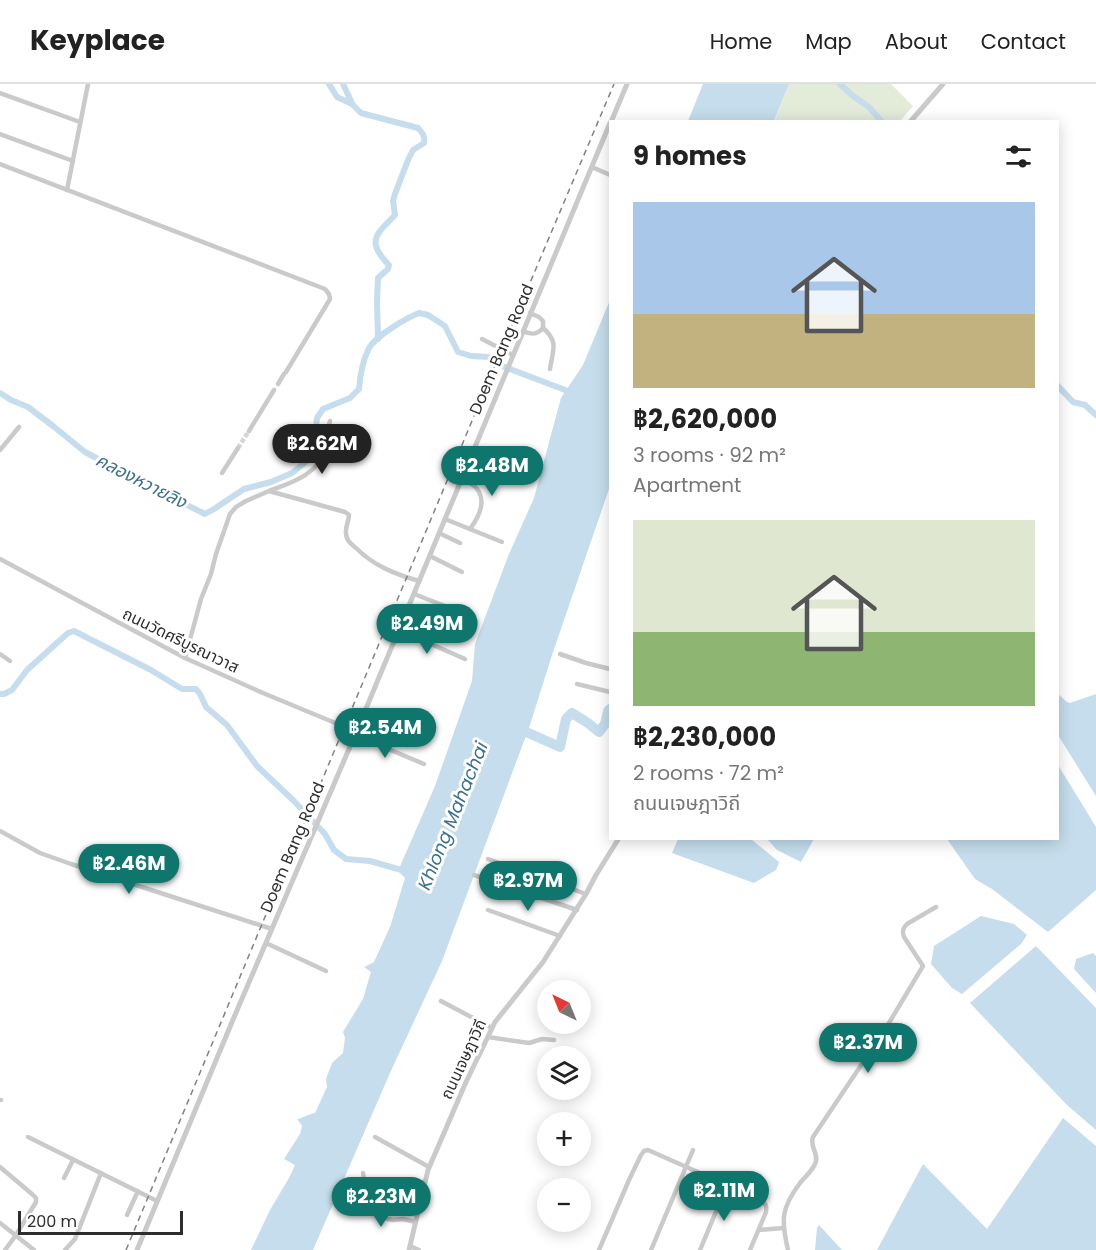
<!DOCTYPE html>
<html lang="en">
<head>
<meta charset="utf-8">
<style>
  body { margin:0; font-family:Poppins,"Noto Sans Thai",sans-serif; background:#f6f6f6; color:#222; height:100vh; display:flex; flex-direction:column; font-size:22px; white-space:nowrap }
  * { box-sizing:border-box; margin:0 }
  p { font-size:20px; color:#767676 }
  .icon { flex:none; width:33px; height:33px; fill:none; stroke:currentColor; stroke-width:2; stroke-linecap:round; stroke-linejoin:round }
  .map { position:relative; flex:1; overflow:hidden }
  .side { position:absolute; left:609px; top:36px; width:450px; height:720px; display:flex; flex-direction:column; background:#fff; border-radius:0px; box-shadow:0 3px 15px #0003 }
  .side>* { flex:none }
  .needle { width:39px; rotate:317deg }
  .controls { position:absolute; left:537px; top:896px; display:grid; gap:12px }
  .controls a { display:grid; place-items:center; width:54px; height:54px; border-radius:50%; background:#fff; box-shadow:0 3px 15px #0003; font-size:30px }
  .scale { position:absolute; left:18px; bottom:15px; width:165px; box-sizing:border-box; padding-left:6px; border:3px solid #2d2d2d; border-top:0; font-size:16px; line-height:21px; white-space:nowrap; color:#2d2d2d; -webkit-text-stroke:4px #fff; paint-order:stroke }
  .price { position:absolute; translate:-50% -51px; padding:0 14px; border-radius:21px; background:#0f766e; color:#fff; font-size:20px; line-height:39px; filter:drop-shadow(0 2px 3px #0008) }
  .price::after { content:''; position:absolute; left:50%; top:36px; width:18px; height:14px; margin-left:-9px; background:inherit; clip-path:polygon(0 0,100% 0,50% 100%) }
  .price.current { background:#222; color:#fff }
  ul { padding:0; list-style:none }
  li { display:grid; align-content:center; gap:12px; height:318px; padding:0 24px }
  li span { display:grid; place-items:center; height:186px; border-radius:0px; color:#555 }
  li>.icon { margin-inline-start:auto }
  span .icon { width:108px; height:108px; fill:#fffc; stroke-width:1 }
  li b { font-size:26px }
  h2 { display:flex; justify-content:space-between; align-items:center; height:72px; padding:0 24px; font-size:26px }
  header { display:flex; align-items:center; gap:36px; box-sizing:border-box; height:84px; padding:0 30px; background:#fff; border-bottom:2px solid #e0e0e0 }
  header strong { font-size:28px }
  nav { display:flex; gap:33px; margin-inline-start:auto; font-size:21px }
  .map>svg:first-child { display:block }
</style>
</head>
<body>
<header>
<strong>Keyplace</strong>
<nav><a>Home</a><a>Map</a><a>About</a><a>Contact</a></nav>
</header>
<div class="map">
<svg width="1096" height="1166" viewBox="0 0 1096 1166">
  <rect width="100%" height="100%" fill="#fff"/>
  <polygon fill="#e3ebd9" points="789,0 891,0 913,22 900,37 774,38"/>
  <g fill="#c5ddec">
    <polygon points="703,0 789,0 774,37 688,37"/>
    <path d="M610,216V402L552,571L530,641L442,877L390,989L313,1166H251L270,1126L289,1094L295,1081L284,1075L300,1050L302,1042L297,1035C304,1034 308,1030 315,1029L327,1003L326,995L332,979L343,969L345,954L343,948L363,915L371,888L364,883L374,878L390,843L405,794L398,787L435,702L472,597L475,560L509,470L534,414L561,314L583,281Z"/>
    <polygon points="1058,610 1067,618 1070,619 1096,610 1096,712 1058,651"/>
    <polygon points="1058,681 1096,743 1096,806 1048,848 992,805 975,795 947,755 1058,754"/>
    <polygon points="678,755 751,755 779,778 776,786 754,799 672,769"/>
    <polygon points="767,755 814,755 801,778 777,766"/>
    <polygon points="981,832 1014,840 1027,851 1021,860 962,910 952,904 931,880 934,862"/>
    <polygon points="1036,862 1096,924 1096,1046 1066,1020 970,919"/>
    <polygon points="1093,869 1096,872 1096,909 1074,885 1076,875"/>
    <polygon points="1063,1034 1096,1062 1096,1166 877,1166 923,1080 987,1145"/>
    <polygon points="819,1141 842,1166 815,1166 817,1144"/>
  </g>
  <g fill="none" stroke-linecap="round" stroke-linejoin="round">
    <g stroke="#c5ddec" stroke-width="6">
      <path d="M329,0L337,13L352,20L361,29L418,44C423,49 425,52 424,59L413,66L408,76L395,110L393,117L395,131C377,150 365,157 389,181L388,185L378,194L377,217L378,255"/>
      <polyline points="343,0 352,19"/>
      <polyline points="840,0 853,12 869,23 882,38"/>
      <polyline points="1058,302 1073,318 1085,321 1096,331"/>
      <path d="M0,309L11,316L28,323L53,342L85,368L115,384L137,398L161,408L205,430L214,425L244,405L271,398L292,389L313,372L317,357L316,343L317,334L323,325L350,314L359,305C360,292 363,276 369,264C376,252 406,234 419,229L428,231L445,242L458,268L471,272L489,273L502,282L573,309"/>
      <polyline points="0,610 4,610 12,606 27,586 68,549 74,547 151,586 182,605 196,605 200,610 206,623 227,641 257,682 294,717 325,750 334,766 346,775 370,777 405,787"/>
    </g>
    <polyline stroke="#c5ddec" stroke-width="10" points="515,643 560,663 566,635 572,629 588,639 599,648 605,640 608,627 610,625"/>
    <polyline stroke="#d5d5d5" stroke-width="4.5" stroke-dasharray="4.5 2" stroke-linecap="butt" points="238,364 249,347"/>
    <g stroke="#cacaca" stroke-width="4.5">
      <polyline points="0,9 80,38"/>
      <polyline points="0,50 73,77"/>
      <polyline points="0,80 325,205 329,210 330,215 286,288"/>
      <polyline points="592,83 610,91"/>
      <polyline points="67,106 88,0"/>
      <path d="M543,244C559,258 553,265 550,285"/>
      <path d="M523,247C531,251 537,251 543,244V237L539,233L530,229"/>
      <polyline points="482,255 513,271"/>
      <polyline points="278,300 284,290"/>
      <polyline points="249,347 274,306"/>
      <polyline points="0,366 19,343"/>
      <polyline points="222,389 238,364"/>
      <path d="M462,395C488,405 485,425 470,445"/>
      <path d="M269,407C290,399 318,391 325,366C327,356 327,347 330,337"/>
      <polyline points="445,435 502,458"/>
      <polyline points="439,449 460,459"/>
      <polyline points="430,472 462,488"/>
      <polyline points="0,475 185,574 263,609 357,648"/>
      <polyline points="414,510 471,532"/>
      <polyline points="399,546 465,575"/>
      <polyline points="0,570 10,577"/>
      <polyline points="560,570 586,579 610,585"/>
      <path d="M185,574L201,515L211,490L216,470L230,430L236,423L246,417L269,407L345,428L349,431C349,437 345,443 346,449C346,456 351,460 356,464C374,482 395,490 419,497"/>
      <polyline points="577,600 610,608"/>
      <polyline points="355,651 424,680"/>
      <polyline points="0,747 40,769 71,780 272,845"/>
      <polyline points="488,775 586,810"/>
      <polyline points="474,791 577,826"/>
      <polyline points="488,826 560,852"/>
      <polyline points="266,859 326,887"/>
      <polyline points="441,917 492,944"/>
      <polyline points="488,953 529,959 542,955 554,956"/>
      <polyline points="0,1016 1,1016"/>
      <polyline points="28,1053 157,1117"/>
      <polyline points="375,1053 429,1083"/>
      <polyline points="0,1083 32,1110 36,1114 36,1118 16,1151 5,1166"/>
      <polyline points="363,1089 364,1095 397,1113 420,1119"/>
      <polyline points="64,1094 73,1076"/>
      <polyline points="355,1121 388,1135 393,1136 403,1135 416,1138"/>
      <polyline points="127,1131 138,1107"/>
      <polyline points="0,1139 34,1166"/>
      <polyline points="759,1146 783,1144"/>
      <polyline points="410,1162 419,1166"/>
      <polyline points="65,1166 75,1155 101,1089"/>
      <path d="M599,1166L629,1096L641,1071L644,1067L648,1066L761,1116C766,1120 767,1122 766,1128L750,1166"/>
      <polyline points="651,1166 693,1066"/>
      <polyline points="700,1166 727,1101"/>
      <path d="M788,1166C781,1136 781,1124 800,1099C805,1093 812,1087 815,1080C820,1070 809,1063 813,1053L886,944L923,882L904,853C902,847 903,844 907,840L936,823"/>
    </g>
    <g stroke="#cacaca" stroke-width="5">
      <polyline points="611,38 627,0"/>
      <polyline points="910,38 943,0"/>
      <polyline points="137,1166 232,938 355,651 610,39"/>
      <polyline points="409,1166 428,1086 466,998 495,938 543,878 586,810 596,791 619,754"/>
    </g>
    <polyline stroke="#828282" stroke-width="1.5" stroke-dasharray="6 4.5" stroke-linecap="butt" points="126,1166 502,265 614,0"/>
  </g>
  <g text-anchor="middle" stroke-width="6" stroke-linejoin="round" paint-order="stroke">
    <g font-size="16" fill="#2d2d2d" stroke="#fff">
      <text transform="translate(501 265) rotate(-67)" y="6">Doem Bang Road</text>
      <text transform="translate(181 556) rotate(26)" y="6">ถนนวัดศรีบูรณาวาส</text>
      <text transform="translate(292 763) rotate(-67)" y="6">Doem Bang Road</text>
      <text transform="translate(463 975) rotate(-65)" y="6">ถนนเจษฎาวิถี</text>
    </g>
    <g font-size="18" font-style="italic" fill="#397090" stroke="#fff">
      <text transform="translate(141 397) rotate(27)" y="6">คลองหวายลิง</text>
      <text transform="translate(453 732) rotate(-68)" y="6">Khlong Mahachai</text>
    </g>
  </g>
</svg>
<div class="controls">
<a><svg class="needle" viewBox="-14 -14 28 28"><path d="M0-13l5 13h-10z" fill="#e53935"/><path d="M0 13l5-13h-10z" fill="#767676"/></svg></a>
<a><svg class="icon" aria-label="layers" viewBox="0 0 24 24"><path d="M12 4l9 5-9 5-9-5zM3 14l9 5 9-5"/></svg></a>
<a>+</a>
<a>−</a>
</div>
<div class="scale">200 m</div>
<b class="price current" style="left:322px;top:391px">฿2.62M</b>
<b class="price" style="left:492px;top:413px">฿2.48M</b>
<b class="price" style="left:427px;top:571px">฿2.49M</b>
<b class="price" style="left:385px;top:675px">฿2.54M</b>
<b class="price" style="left:129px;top:811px">฿2.46M</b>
<b class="price" style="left:528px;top:828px">฿2.97M</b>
<b class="price" style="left:868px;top:990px">฿2.37M</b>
<b class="price" style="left:724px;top:1138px">฿2.11M</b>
<b class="price" style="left:381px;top:1144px">฿2.23M</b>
<section class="side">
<h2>9 homes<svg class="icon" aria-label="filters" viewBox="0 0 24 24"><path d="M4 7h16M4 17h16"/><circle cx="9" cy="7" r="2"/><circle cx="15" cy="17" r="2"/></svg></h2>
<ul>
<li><span style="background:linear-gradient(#a9c7e8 60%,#c2b280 0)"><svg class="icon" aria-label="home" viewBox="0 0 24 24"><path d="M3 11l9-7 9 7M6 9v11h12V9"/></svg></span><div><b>฿2,620,000</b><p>3 rooms · 92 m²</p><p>Apartment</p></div></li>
<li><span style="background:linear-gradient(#dfe7d0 60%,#8fb573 0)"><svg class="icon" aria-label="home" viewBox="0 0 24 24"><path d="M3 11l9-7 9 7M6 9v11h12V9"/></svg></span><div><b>฿2,230,000</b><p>2 rooms · 72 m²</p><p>ถนนเจษฎาวิถี</p></div></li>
</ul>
</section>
</div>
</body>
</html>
